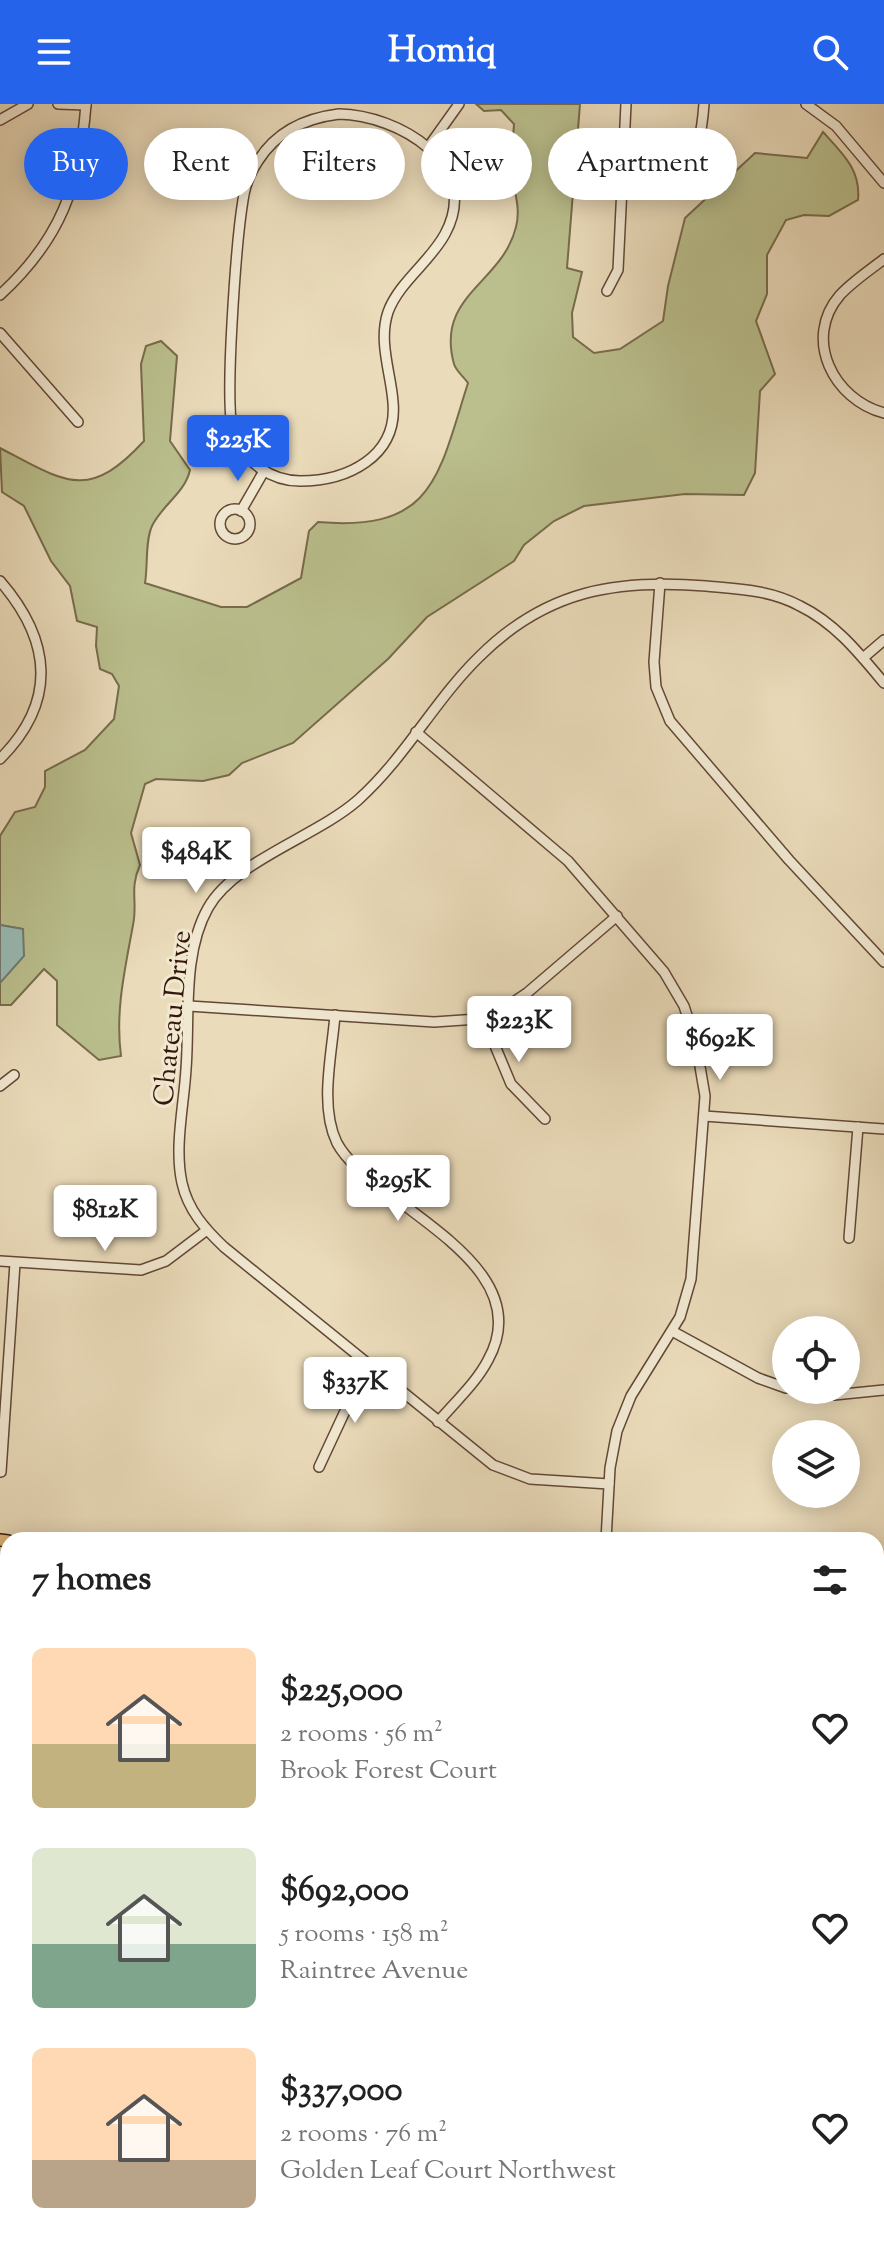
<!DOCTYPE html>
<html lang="en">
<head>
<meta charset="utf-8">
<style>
  body { margin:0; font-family:"Sorts Mill Goudy",serif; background:#f6f6f6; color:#222; height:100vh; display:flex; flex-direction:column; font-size:30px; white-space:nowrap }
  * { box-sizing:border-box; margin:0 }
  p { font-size:26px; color:#767676 }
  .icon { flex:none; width:44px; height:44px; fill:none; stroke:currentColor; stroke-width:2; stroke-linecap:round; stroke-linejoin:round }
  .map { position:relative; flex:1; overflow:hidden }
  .side { position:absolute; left:0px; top:1428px; width:884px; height:712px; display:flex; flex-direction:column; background:#fff; border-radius:24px 24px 0 0; box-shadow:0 4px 20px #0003 }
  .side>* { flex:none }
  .hud { position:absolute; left:24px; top:24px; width:836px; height:72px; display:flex; gap:16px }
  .tools { position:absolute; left:772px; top:1212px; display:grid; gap:16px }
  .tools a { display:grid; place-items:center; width:88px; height:88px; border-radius:50%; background:#fff; box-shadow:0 4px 20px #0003; font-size:40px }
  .price { position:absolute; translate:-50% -68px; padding:0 18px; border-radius:8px; background:#fff; color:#222; font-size:26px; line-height:52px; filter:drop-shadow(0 2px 4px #0008) }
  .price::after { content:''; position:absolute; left:50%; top:48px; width:24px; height:18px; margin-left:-12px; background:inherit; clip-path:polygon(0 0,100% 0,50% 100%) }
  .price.active { background:#2563eb; color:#fff }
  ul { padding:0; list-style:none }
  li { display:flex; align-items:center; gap:24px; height:200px; padding:0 32px }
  li span { display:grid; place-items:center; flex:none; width:224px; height:160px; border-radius:12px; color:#555 }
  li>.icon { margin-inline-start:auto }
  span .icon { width:96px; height:96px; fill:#fffc; stroke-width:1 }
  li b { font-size:34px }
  h2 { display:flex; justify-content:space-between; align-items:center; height:96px; padding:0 32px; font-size:34px }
  .tag { padding:0 28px; border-radius:36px; background:#fff; box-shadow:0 4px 20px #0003; font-size:28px; line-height:72px }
  .tag.active { background:#2563eb; color:#fff }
  header { display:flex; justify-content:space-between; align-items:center; height:104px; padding:0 32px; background:#2563eb; color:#fff; font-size:36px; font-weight:700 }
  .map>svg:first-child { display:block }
</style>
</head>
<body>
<header><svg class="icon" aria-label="menu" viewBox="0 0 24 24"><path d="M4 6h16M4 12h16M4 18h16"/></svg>Homiq<svg class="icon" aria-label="search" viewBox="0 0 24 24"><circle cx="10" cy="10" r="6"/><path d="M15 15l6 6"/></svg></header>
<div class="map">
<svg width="884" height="2140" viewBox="0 0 884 2140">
  <rect width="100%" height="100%" fill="#eadbba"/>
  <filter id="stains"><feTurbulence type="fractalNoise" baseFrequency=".0025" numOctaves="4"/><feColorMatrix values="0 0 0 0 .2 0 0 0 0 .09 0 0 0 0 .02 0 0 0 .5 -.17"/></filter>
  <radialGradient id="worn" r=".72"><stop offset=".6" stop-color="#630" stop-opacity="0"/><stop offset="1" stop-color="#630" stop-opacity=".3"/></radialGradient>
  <path fill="#babf8d" stroke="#786b4b" stroke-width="2" d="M476,0H580L567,164L582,168L572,209L573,233L594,249L620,245L663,217L668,182L685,114L755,49L807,54L823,28C843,50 861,66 858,96L829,112L804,111L786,116L767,151V190L756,217L775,270L760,287L755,369L744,391L685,390L584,402L554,417L524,441L514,457L427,513L388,555L293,639L242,659L229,671L203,677L156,675L145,680L131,729L140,761C129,785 138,798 133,821C125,865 115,907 121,952L99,956L57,921V877L44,865L11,901H0V879L23,825L0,821V732L15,708L35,703L45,683V667L85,646L114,615L119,582L112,570L100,565L96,542L97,523L77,517L70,482L51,457L24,402L2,388L0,344C65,378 88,398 144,337L141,260L146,242L161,237L177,252L170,337L190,366C185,389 162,401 152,422C145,437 148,462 145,479L221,503H247L301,474L309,427L318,418C434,428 438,373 468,279C464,273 456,267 454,260C435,191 502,180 516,123C521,103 514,89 512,69C511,53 513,36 514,20L501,6L484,7Z"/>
  <polygon fill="#98bbb3" stroke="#70796f" stroke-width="2" points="0,821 23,825 24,852 0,879"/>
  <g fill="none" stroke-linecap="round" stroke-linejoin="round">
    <g stroke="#70796f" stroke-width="3">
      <polyline points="876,1597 884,1580"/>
      <path d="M288,2140C303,2132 320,2140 335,2132"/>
    </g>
    <g stroke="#624835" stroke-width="12">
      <g id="minor">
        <polyline points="58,0 86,1"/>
        <polyline points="806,0 836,22 884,79"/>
        <path d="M339,10C398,11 483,60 445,130C430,158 399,178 388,208C378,238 391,269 393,298C398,353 347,377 300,377C271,377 245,358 234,332C223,303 237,133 243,96C245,82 250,69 258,57C276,28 306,14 339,10Z"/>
        <polyline points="0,16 28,0"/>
        <polyline points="429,42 459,0"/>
        <path d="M623,63C686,68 699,66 704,0"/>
        <path d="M884,155C870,166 853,177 840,191C802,235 834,296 884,309"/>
        <polyline points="607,187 618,166 626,0"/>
        <path d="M0,191C61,135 80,81 86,0"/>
        <polyline points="0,229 78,318"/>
        <circle cx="235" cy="420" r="15"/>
        <polyline points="241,407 264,367"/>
        <path d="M0,477C51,536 58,597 0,655"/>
        <polyline points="660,479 654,558 656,583 670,617 789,756 884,858"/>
        <polyline points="863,554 884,536"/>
        <polyline points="416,628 568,757 664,868 684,902 696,939 705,992 691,1175 680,1213 631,1292 617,1327 610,1364 606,1436"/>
        <polyline points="189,902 434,918 478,915 503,905 527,889 617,812"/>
        <path d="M335,911C332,950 319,1002 337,1039C348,1059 368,1073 385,1086C434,1127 531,1179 488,1256C476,1279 455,1298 438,1318"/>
        <polyline points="483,913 511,980 545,1015"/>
        <polyline points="0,982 14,971"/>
        <polyline points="704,1012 884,1025"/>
        <polyline points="849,1134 858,1023"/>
        <polyline points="0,1157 141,1166 166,1157 207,1126"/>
        <polyline points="672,1227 758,1274 786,1284"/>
        <polyline points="796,1286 834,1291 884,1286"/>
        <polyline points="319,1363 346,1305 378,1268"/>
        <polyline points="1,1368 15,1159"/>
        <path d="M609,1380L530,1375L493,1361L224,1143C205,1125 188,1106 182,1079C174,1043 184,1001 186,965C190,914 182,850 208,804C234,757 316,733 358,696C405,654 435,596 479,553C546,486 616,475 706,482C739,485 771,486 800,502C835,519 859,549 884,579"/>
        <polyline points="876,1961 884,1960"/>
        <polyline points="0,2030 8,2030"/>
        <polyline points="104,2132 107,2140"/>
        <polyline points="457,2140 464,2132"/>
        <polyline points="772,2140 772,2132"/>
      </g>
    </g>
    <g stroke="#351709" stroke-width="14">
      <g id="major">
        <polyline points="0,1436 8,1437"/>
        <polyline points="876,1500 884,1501"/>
      </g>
    </g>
    <use href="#minor" stroke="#f1e8d2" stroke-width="9"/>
    <use href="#major" stroke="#e5be7d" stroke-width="11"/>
  </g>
  <g text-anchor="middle" stroke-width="6" stroke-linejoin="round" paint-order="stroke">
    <g font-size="28" fill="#351709" stroke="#f1e8d2">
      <text transform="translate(171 914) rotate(-84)" y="10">Chateau Drive</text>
    </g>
  </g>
  <rect width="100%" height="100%" filter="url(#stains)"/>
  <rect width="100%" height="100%" fill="url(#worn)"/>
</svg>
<div class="tools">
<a><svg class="icon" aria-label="locate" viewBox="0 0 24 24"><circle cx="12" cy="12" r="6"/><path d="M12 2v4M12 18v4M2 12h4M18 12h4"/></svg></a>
<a><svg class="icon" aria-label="layers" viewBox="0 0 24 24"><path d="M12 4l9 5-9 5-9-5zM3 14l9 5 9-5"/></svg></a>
</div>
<b class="price active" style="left:238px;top:379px">$225K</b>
<b class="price" style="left:196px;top:791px">$484K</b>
<b class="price" style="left:519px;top:960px">$223K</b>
<b class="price" style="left:720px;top:978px">$692K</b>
<b class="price" style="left:398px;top:1119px">$295K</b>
<b class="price" style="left:105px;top:1149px">$812K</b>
<b class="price" style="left:355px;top:1321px">$337K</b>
<div class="hud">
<a class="tag active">Buy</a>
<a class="tag">Rent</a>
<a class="tag">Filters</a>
<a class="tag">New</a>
<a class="tag">Apartment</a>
</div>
<section class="side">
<h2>7 homes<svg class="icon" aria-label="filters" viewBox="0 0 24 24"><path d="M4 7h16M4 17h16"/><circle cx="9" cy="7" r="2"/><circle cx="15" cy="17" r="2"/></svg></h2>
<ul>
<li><span style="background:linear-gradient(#ffd9b3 60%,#c2b280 0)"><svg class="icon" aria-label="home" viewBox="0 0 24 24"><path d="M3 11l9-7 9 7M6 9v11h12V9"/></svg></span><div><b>$225,000</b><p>2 rooms · 56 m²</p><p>Brook Forest Court</p></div><svg class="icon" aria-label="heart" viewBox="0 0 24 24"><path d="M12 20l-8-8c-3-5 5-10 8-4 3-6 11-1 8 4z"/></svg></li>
<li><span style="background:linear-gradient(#dfe7d0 60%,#7fa58c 0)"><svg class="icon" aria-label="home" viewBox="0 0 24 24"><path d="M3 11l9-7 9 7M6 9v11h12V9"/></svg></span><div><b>$692,000</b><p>5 rooms · 158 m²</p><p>Raintree Avenue</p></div><svg class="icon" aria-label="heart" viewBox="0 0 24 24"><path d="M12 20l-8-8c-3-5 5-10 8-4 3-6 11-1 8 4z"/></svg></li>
<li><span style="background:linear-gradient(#ffd9b3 70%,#b9a48a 0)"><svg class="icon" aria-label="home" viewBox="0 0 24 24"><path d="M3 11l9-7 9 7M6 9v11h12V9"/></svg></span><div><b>$337,000</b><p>2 rooms · 76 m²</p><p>Golden Leaf Court Northwest</p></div><svg class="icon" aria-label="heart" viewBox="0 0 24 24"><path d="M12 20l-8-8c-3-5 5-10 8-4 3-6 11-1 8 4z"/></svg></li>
</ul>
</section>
</div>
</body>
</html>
